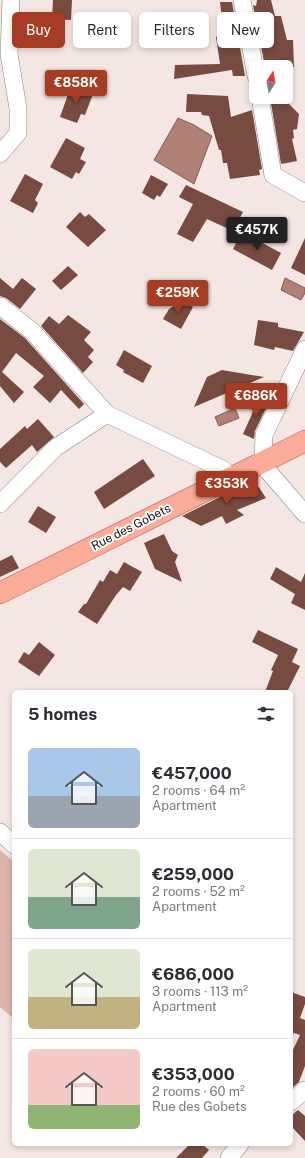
<!DOCTYPE html>
<html lang="en">
<head>
<meta charset="utf-8">
<style>
  body { margin:0; font-family:"Public Sans",sans-serif; background:#f7f7f7; color:#2b2b33; height:100vh; display:flex; flex-direction:column; font-size:15px; white-space:nowrap }
  * { box-sizing:border-box; margin:0 }
  p { font-size:13px; color:#7c7c81 }
  .icon { flex:none; width:22px; height:22px; fill:none; stroke:currentColor; stroke-width:2; stroke-linecap:round; stroke-linejoin:round }
  .map { position:relative; flex:1; overflow:hidden }
  .side { position:absolute; left:12px; top:690px; width:281px; height:456px; display:flex; flex-direction:column; background:#fff; border-radius:6px; box-shadow:0 2px 6px #0003 }
  .side>* { flex:none }
  .banner { position:absolute; left:12px; top:12px; width:281px; height:36px; display:flex; gap:8px }
  .needle { width:26px; rotate:11deg }
  .tools { position:absolute; left:249px; top:60px; display:grid; gap:8px }
  .tools a { display:grid; place-items:center; width:44px; height:44px; border-radius:6px; background:#fff; box-shadow:0 2px 6px #0003; font-size:20px }
  .price { position:absolute; translate:-50% -34px; padding:0 9px; border-radius:4px; background:#a53c23; color:#fff; font-size:13px; line-height:26px; filter:drop-shadow(0 1px 2px #0008) }
  .price::after { content:''; position:absolute; left:50%; top:24px; width:12px; height:9px; margin-left:-6px; background:inherit; clip-path:polygon(0 0,100% 0,50% 100%) }
  .price.selected { background:#222; color:#fff }
  ul { padding:0; list-style:none }
  li { display:flex; align-items:center; gap:12px; height:100px; padding:0 16px }
  li+li { border-top:1px solid #e1e1e2 }
  li span { display:grid; place-items:center; flex:none; width:112px; height:80px; border-radius:6px; color:#555 }
  li>.icon { margin-inline-start:auto }
  span .icon { width:48px; height:48px; fill:#fffc; stroke-width:1 }
  li b { font-size:17px }
  h2 { display:flex; justify-content:space-between; align-items:center; height:48px; padding:0 16px; font-size:17px }
  .tag { padding:0 14px; border-radius:6px; background:#fff; box-shadow:0 2px 6px #0003; font-size:14px; line-height:36px }
  .tag.selected { background:#a53c23; color:#fff }
  .map>svg:first-child { display:block }
</style>
</head>
<body>
<div class="map">
<svg width="305" height="1158" viewBox="0 0 305 1158">
  <rect width="100%" height="100%" fill="#f4e6e2"/>
  <polygon fill="#deb3a8" points="0,850 14,862 14,1019 0,1007"/>
  <g fill="#b18074" stroke="#815e55">
    <polygon points="178,118 194,125 212,136 194,184 154,160"/>
    <polygon points="285,278 305,288 305,293 301,300 281,290"/>
    <polygon points="235,408 239,418 219,426 215,417"/>
  </g>
  <g fill="#774b3f">
    <polygon points="53,0 72,0 71,20 52,19"/>
    <polygon points="257,0 271,0 275,16 281,16 287,40 293,40 294,67 265,67 253,5 256,6"/>
    <polygon points="220,2 232,2 245,76 233,76 232,70 174,79 175,65 220,64 216,37 224,36"/>
    <polygon points="71,86 93,94 85,115 81,114 77,123 60,117"/>
    <polygon points="187,94 228,96 231,117 252,110 262,169 259,170 260,175 230,179 227,163 223,163 221,150 219,150 209,116 202,115 201,112 186,112"/>
    <polygon points="270,97 282,97 299,114 297,129 293,130 294,138 292,139 297,161 281,164"/>
    <polygon points="66,138 85,148 80,159 86,162 79,174 76,172 72,179 50,167"/>
    <polygon points="25,174 43,184 35,200 38,203 33,213 10,201"/>
    <polygon points="151,175 168,184 160,197 157,195 154,200 142,193"/>
    <polygon points="186,185 243,212 233,231 207,219 193,242 177,234 193,204 179,197"/>
    <polygon points="80,212 85,217 89,214 106,230 88,247 66,227"/>
    <polygon points="242,232 281,253 272,270 233,249"/>
    <polygon points="305,238 305,275 291,268"/>
    <polygon points="68,266 78,275 61,290 52,281"/>
    <polygon points="0,278 13,289 22,278 36,289 20,309 6,298 0,296"/>
    <polygon points="182,301 193,307 181,329 163,319 169,309"/>
    <polygon points="68,315 91,332 84,340 94,350 88,357 93,362 83,373 41,326 49,316 59,324"/>
    <polygon points="0,319 25,338 84,404 79,409 61,390 50,403 33,387 44,376 16,353 2,372 24,392 14,403 0,386"/>
    <polygon points="258,320 278,323 278,327 304,332 293,351 275,347 274,350 254,345"/>
    <polygon points="124,350 152,366 143,383 123,372 124,370 116,365"/>
    <polygon points="222,370 264,377 194,407 207,377"/>
    <polygon points="260,396 270,400 255,431 254,439 243,434"/>
    <polygon points="38,419 54,437 37,452 32,445 6,468 0,462 0,449 25,426 27,429"/>
    <polygon points="143,459 155,476 104,509 94,492"/>
    <polygon points="254,480 266,498 237,510 244,515 226,524 222,516 201,526 182,516"/>
    <polygon points="38,506 56,517 46,533 28,522"/>
    <polygon points="164,534 172,551 178,555 175,562 182,582 155,569 144,543"/>
    <polygon points="12,555 19,568 0,577 0,561"/>
    <polygon points="124,562 142,572 130,591 123,587 116,595 97,624 78,612 84,604 86,604 100,580 103,582 110,570 117,574"/>
    <polygon points="276,567 301,582 305,573 305,610 291,603 295,594 270,579"/>
    <polygon points="258,630 298,649 292,662 300,666 287,692 265,692 273,671 271,670 278,655 252,642"/>
    <polygon points="39,642 55,655 39,676 18,662 24,652 29,655"/>
    <polygon points="291,992 305,997 305,1004 300,1018 305,1020 305,1066 299,1082 291,1089 291,1054 300,1035 294,1033 291,1037"/>
    <polygon points="298,1110 305,1116 305,1141 291,1126 291,1116"/>
    <polygon points="190,1144 202,1144 209,1150 202,1158 176,1158"/>
  </g>
  <g fill="none" stroke-linecap="round" stroke-linejoin="round">
    <g stroke="#8d807c" stroke-width="18">
      <g id="minor">
        <polyline points="242,0 256,76"/>
        <polyline points="260,97 273,175 305,193"/>
        <polyline points="0,154 18,133 18,108 9,54 11,0"/>
        <polyline points="0,306 32,331 107,414 224,470 229,478"/>
        <polyline points="305,349 264,435 263,461 267,470 305,514"/>
        <polyline points="0,504 55,448 107,414"/>
        <polyline points="0,832 14,845"/>
        <polyline points="291,1102 305,1090"/>
        <polyline points="229,1158 240,1144"/>
      </g>
    </g>
    <g stroke="#a8503a" stroke-width="22">
      <polyline id="major" points="0,593 305,441"/>
    </g>
    <use href="#minor" stroke="#fff" stroke-width="17"/>
    <use href="#major" stroke="#fbab97" stroke-width="21"/>
  </g>
  <g text-anchor="middle" stroke-width="4" stroke-linejoin="round" paint-order="stroke">
    <g font-size="12" fill="#120e0c" stroke="#fff">
      <text transform="translate(131 527) rotate(-27)" y="4">Rue des Gobets</text>
    </g>
  </g>
</svg>
<div class="tools">
<a><svg class="needle" viewBox="-14 -14 28 28"><path d="M0-13l5 13h-10z" fill="#e53935"/><path d="M0 13l5-13h-10z" fill="#7c7c81"/></svg></a>
</div>
<b class="price" style="left:76px;top:104px">€858K</b>
<b class="price selected" style="left:257px;top:251px">€457K</b>
<b class="price" style="left:178px;top:314px">€259K</b>
<b class="price" style="left:256px;top:417px">€686K</b>
<b class="price" style="left:227px;top:505px">€353K</b>
<div class="banner">
<a class="tag selected">Buy</a>
<a class="tag">Rent</a>
<a class="tag">Filters</a>
<a class="tag">New</a>
</div>
<section class="side">
<h2>5 homes<svg class="icon" aria-label="filters" viewBox="0 0 24 24"><path d="M4 7h16M4 17h16"/><circle cx="9" cy="7" r="2"/><circle cx="15" cy="17" r="2"/></svg></h2>
<ul>
<li><span style="background:linear-gradient(#a9c7e8 60%,#9aa5b1 0)"><svg class="icon" aria-label="home" viewBox="0 0 24 24"><path d="M3 11l9-7 9 7M6 9v11h12V9"/></svg></span><div><b>€457,000</b><p>2 rooms · 64 m²</p><p>Apartment</p></div></li>
<li><span style="background:linear-gradient(#dfe7d0 60%,#7fa58c 0)"><svg class="icon" aria-label="home" viewBox="0 0 24 24"><path d="M3 11l9-7 9 7M6 9v11h12V9"/></svg></span><div><b>€259,000</b><p>2 rooms · 52 m²</p><p>Apartment</p></div></li>
<li><span style="background:linear-gradient(#dfe7d0 60%,#c2b280 0)"><svg class="icon" aria-label="home" viewBox="0 0 24 24"><path d="M3 11l9-7 9 7M6 9v11h12V9"/></svg></span><div><b>€686,000</b><p>3 rooms · 113 m²</p><p>Apartment</p></div></li>
<li><span style="background:linear-gradient(#f6c9c9 70%,#8fb573 0)"><svg class="icon" aria-label="home" viewBox="0 0 24 24"><path d="M3 11l9-7 9 7M6 9v11h12V9"/></svg></span><div><b>€353,000</b><p>2 rooms · 60 m²</p><p>Rue des Gobets</p></div></li>
</ul>
</section>
</div>
</body>
</html>
